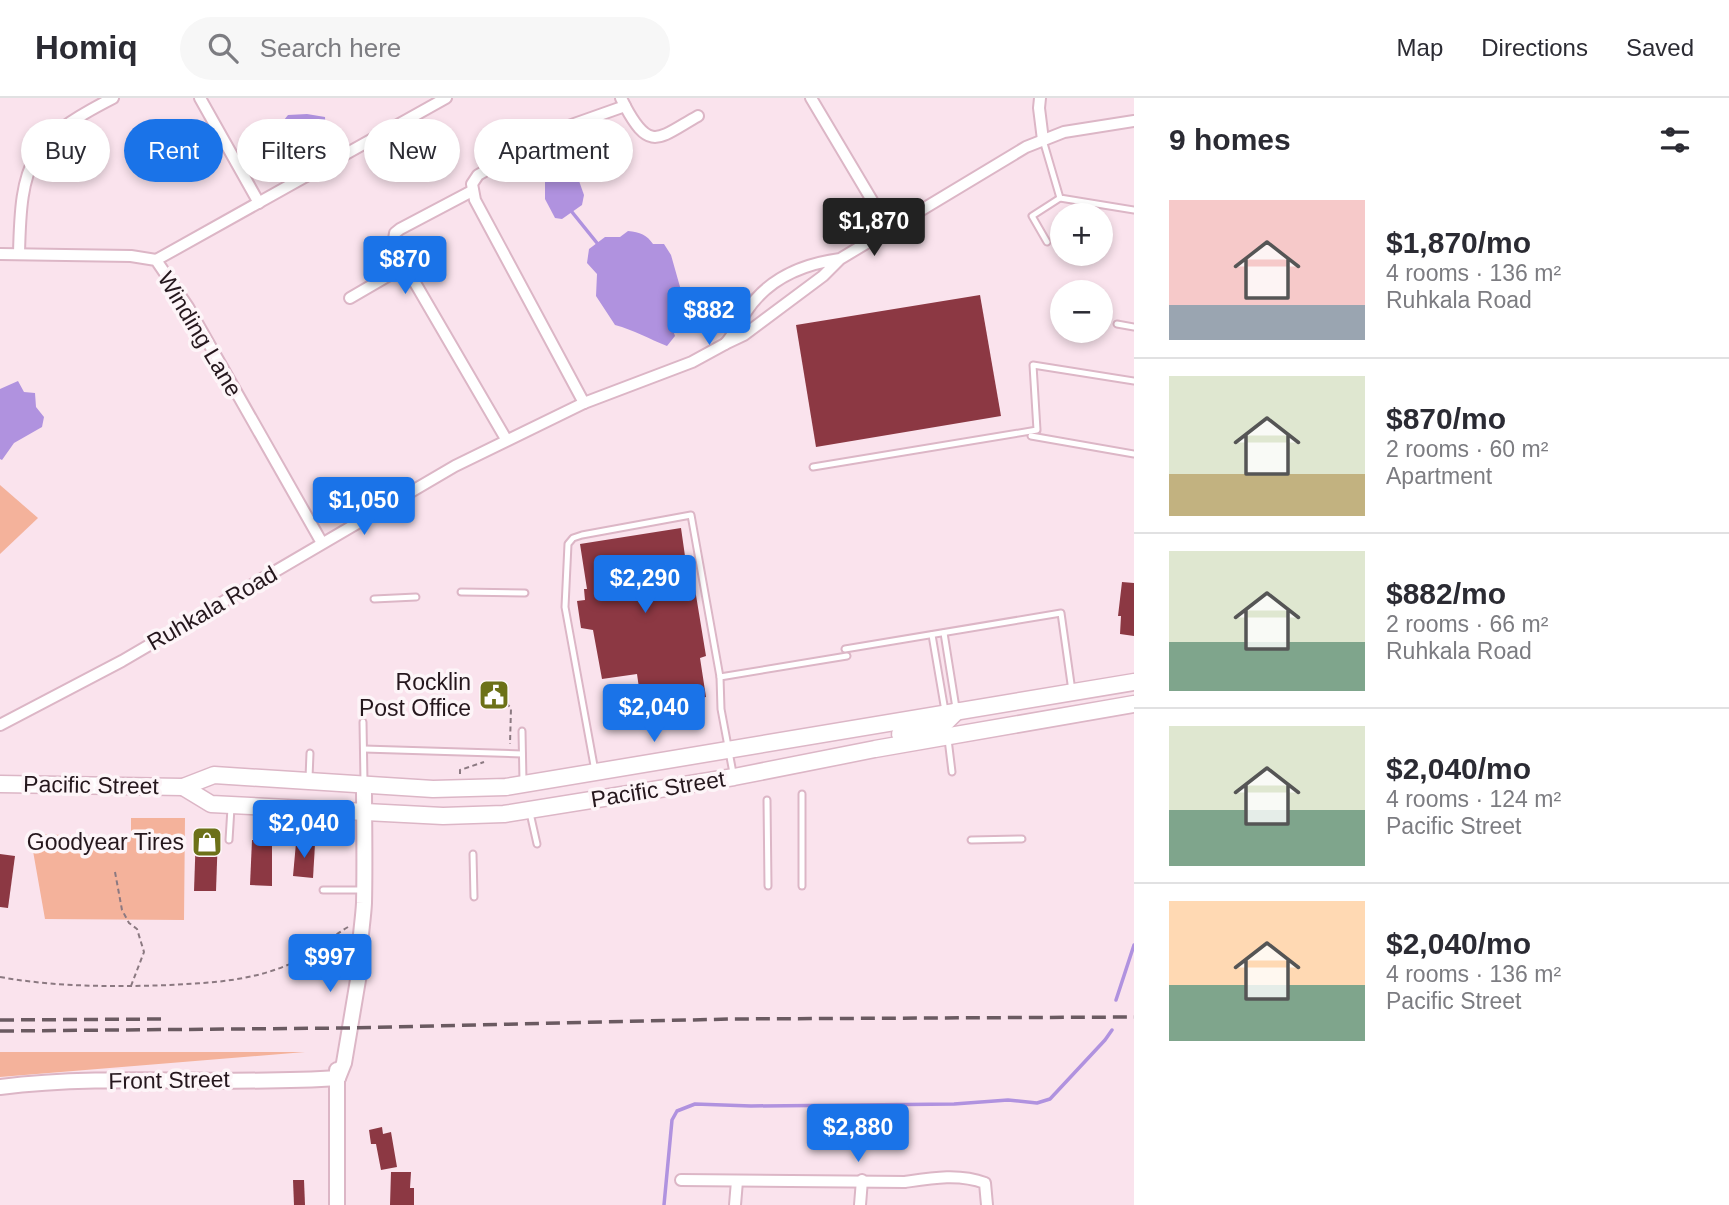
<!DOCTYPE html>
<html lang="en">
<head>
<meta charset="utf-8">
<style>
  body { margin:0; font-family:Arial,sans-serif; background:#f7f7f7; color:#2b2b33; height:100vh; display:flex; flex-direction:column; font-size:26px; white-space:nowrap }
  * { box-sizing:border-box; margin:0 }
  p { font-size:23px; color:#7c7c81 }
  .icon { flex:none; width:38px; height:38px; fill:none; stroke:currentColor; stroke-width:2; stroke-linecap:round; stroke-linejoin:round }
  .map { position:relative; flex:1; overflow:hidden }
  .panel { display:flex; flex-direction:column; background:#fff; width:595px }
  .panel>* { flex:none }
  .hud { position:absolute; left:21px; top:21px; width:665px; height:63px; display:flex; gap:14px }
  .buttons { position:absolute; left:1050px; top:105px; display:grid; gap:14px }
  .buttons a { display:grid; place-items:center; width:63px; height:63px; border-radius:50%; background:#fff; box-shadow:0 4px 10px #0003; font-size:35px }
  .price { position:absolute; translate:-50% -60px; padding:0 16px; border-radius:7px; background:#1a73e8; color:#fff; font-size:23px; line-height:46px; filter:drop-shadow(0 2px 4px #0008) }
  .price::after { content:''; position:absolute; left:50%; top:42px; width:21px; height:16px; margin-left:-10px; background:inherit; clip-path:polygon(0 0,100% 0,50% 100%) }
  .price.active { background:#222; color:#fff }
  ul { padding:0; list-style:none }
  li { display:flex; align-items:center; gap:21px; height:175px; padding:0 35px }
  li+li { border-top:2px solid #e1e1e2 }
  li span { display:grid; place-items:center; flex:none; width:196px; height:140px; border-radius:0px; color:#555 }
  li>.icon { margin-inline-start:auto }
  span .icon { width:84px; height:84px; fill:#fffc; stroke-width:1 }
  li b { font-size:30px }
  h2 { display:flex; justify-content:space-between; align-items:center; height:84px; padding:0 35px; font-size:30px }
  .chip { padding:0 24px; border-radius:32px; background:#fff; box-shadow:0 4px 10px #0003; font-size:24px; line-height:63px }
  .chip.active { background:#1a73e8; color:#fff }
  header { display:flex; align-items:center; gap:42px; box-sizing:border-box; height:98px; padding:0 35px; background:#fff; border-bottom:2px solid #e1e1e2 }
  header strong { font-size:33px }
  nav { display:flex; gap:38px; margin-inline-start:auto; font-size:24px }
  .search { width:490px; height:63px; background:#f7f7f7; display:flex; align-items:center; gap:18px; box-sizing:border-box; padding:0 24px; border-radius:38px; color:#7c7c81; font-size:26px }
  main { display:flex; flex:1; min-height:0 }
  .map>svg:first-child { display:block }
</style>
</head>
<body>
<header>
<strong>Homiq</strong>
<div class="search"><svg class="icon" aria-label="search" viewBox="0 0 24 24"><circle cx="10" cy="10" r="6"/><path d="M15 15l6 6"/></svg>Search here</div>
<nav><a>Map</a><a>Directions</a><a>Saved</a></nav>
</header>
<main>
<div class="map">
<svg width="1134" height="1107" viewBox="0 0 1134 1107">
  <rect width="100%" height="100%" fill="#fae3ed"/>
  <g fill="#f4b29b">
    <polygon points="0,387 38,420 0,456"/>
    <polygon points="131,720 185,720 184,822 45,821 30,736 131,739"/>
    <polygon points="0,954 305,954 0,979"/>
  </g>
  <g fill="#b092df">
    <path d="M307,16L325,19C326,35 327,48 311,56L292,45L284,22L288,17Z"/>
    <polygon points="574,78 578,80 584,97 582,107 562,121 555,120 545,101 545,82"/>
    <path d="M628,133C640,134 647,137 653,146H664L671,157L684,203L671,226L675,238L667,248C649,241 634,232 615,227L596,198L597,176L587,165L589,151L605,139H620Z"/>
    <polygon points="18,283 24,294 35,295 36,309 44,319 42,329 14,345 2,362 0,361 0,291"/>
  </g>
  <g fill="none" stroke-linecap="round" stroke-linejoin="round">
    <g stroke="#b092df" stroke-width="3.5">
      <polyline points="572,114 597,145"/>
      <polyline points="1116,902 1134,847"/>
      <polyline points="664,1107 672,1022 677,1013 695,1006 751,1008 954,1006 1008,1002 1037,1005 1050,1001 1105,942 1112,932"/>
    </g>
  </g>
  <g fill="#8c3843">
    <polygon points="980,197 1001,318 816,349 796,227"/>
    <polygon points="681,430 685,458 680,459 684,481 693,479 706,558 700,560 706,599 639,610 637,598 640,597 637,576 602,581 593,532 581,530 577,503 585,502 584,491 587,491 580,446"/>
    <polygon points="1122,484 1134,485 1134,538 1120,536 1121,518 1118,518"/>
    <polygon points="196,735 218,736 216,793 194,793"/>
    <polygon points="252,742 272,743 272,788 250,787"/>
    <polygon points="296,745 315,746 313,780 293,778"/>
    <polygon points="0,756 15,758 8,810 0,809"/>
    <polygon points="382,1029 383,1036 391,1034 397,1069 381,1072 376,1046 371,1046 369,1032"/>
    <polygon points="391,1074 411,1074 410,1090 414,1090 414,1107 390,1107"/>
    <polygon points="293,1082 304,1082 305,1107 294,1107"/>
  </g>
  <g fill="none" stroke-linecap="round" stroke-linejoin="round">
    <g stroke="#dcb6c6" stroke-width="9">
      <g id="service">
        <polyline points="1043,42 1060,100 1134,112"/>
        <polyline points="1047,144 1032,118 1060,100"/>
        <polyline points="1117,226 1134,229"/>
        <polyline points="1031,338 1134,356"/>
        <polyline points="813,369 1037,332 1033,267 1134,283"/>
        <polyline points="461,494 525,495"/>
        <polyline points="374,501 416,499"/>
        <polyline points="944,535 956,610"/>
        <polyline points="932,537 945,613"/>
        <polyline points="845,551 1061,515 1072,593"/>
        <polyline points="720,579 847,558"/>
        <polyline points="363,624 364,684"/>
        <polyline points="522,633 523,683"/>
        <polyline points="948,641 952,674"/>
        <polyline points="364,651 522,656"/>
        <polyline points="595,673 565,509 568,446 573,440 582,437 691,417 720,579 721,611 733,675"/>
        <polyline points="309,680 310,655"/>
        <polyline points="802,696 802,788"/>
        <polyline points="767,702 768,788"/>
        <polyline points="530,715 537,746"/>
        <polyline points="229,742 231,710"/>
        <polyline points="971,742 1022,741"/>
        <polyline points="473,756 474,799"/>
        <polyline points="323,792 364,792"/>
      </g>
    </g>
    <g stroke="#dcb6c6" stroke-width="14">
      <g id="minor">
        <polyline points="200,0 259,105"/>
        <polyline points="811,0 889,131"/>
        <polyline points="1040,0 1039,10 1043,42"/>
        <path d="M625,8C650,55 659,40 698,18"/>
        <polyline points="472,93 400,131 395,135 393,147 506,341"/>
        <polyline points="0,156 131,158 156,162 188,209 322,445"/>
        <path d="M19,156C21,63 29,43 113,0"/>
        <path d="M840,161C802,166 768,180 746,214C739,225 734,236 725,246L744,237L823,178L840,161L1026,49L1064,34L1134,23"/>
        <polyline points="156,162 446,0"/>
        <polyline points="350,200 405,168"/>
        <polyline points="584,305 475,102 472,86 478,77 560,31 625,8 621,0"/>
        <polyline points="0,627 122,563 455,368 584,305 692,264 725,246"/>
        <path d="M681,1082L905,1084C931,1080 959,1075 985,1085L987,1107"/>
        <polyline points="735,1107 737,1083"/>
        <polyline points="860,1107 862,1082"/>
      </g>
    </g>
    <g stroke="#dcb6c6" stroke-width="18">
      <g id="tertiary">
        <polyline points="337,972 337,1107"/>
        <path d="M338,980L344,965L360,870C358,848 363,826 364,805C365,765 364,725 364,686"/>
        <path d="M0,989C112,975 226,988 338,980"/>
      </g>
    </g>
    <g stroke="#dcb6c6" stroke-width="19">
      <g id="secondary">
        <polyline points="900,636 942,628 957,613"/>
        <polyline points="0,686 183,689 214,677 433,691 506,689 1134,584"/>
        <polyline points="183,689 211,706 443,718 504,716 734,679 875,651 1134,606"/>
      </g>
    </g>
    <g stroke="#8b7981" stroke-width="2" stroke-dasharray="5 3.5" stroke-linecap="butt">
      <polyline points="506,605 511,610 510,646"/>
      <polyline points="460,676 460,672 484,664"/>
      <polyline points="115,774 122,812 129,825 137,831 144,854 131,888"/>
      <path d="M0,879C56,889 113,889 170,887C209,885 249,883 285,868C311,858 326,842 348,829"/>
    </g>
    <use href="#service" stroke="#fff" stroke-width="5"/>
    <use href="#minor" stroke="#fff" stroke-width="10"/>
    <use href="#tertiary" stroke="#fff" stroke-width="14"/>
    <use href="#secondary" stroke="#fff" stroke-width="16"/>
    <g stroke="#6a5a61" stroke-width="3.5" stroke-dasharray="14 7" stroke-linecap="butt">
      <polyline points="0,922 165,921"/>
      <polyline points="0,933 349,930 730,921 1134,919"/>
    </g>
  </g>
  <defs>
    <g id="civic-square" transform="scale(1.575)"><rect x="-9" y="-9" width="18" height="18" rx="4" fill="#6c7118" stroke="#fdf5f8"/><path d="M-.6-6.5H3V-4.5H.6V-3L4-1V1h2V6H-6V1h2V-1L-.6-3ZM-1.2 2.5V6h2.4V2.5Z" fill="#fff"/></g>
    <g id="shop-square" transform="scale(1.575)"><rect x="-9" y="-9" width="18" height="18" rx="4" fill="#6c7118" stroke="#fdf5f8"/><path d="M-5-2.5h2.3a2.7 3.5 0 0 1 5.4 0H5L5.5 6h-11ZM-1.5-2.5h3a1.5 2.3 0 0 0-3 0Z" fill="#fff"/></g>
  </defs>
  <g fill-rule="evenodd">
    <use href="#civic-square" x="494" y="597"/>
    <use href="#shop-square" x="207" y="744"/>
  </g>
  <g text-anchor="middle" stroke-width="7" stroke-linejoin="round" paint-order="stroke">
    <g font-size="23" fill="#25171d" stroke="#fdf5f8">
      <text transform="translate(200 236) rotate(59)" y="8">Winding Lane</text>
      <text transform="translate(212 510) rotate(-30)" y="8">Ruhkala Road</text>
      <text transform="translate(91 687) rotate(1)" y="8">Pacific Street</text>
      <text transform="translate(658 691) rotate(-9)" y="8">Pacific Street</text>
      <text transform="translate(169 982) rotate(-1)" y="8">Front Street</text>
    </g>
    <g font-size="23" fill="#25171d" stroke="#fdf5f8" text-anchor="end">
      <text x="471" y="592">Rocklin<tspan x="471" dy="26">Post Office</tspan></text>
      <text x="184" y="752">Goodyear Tires</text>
    </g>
  </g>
</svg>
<div class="buttons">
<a>+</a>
<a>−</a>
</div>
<b class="price active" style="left:874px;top:160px">$1,870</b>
<b class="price" style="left:405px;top:198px">$870</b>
<b class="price" style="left:709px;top:249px">$882</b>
<b class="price" style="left:364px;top:439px">$1,050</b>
<b class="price" style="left:645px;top:517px">$2,290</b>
<b class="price" style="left:654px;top:646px">$2,040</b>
<b class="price" style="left:304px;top:762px">$2,040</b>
<b class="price" style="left:330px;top:896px">$997</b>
<b class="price" style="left:858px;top:1066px">$2,880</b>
<div class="hud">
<a class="chip">Buy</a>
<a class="chip active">Rent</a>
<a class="chip">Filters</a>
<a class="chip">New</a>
<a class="chip">Apartment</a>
</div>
</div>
<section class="panel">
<h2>9 homes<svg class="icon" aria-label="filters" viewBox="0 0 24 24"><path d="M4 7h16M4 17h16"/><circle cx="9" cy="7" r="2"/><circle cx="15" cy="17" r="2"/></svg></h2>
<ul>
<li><span style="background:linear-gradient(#f6c9c9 75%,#9aa5b1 0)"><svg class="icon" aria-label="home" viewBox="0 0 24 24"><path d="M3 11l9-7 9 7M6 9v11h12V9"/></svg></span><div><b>$1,870/mo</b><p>4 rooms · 136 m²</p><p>Ruhkala Road</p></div></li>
<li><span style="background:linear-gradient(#dfe7d0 70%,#c2b280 0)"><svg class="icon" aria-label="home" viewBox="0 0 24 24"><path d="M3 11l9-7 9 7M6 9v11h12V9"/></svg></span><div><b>$870/mo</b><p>2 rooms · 60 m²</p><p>Apartment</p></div></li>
<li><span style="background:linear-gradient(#dfe7d0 65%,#7fa58c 0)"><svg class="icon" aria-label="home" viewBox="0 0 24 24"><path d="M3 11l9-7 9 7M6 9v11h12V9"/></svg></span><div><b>$882/mo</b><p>2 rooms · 66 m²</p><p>Ruhkala Road</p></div></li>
<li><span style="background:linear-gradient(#dfe7d0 60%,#7fa58c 0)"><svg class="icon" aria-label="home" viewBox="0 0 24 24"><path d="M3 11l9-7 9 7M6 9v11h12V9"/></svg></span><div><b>$2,040/mo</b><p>4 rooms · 124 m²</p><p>Pacific Street</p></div></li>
<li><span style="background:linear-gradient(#ffd9b3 60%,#7fa58c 0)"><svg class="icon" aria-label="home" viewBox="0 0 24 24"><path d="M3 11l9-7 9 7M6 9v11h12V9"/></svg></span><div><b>$2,040/mo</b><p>4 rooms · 136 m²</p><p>Pacific Street</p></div></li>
</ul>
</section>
</main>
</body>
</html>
